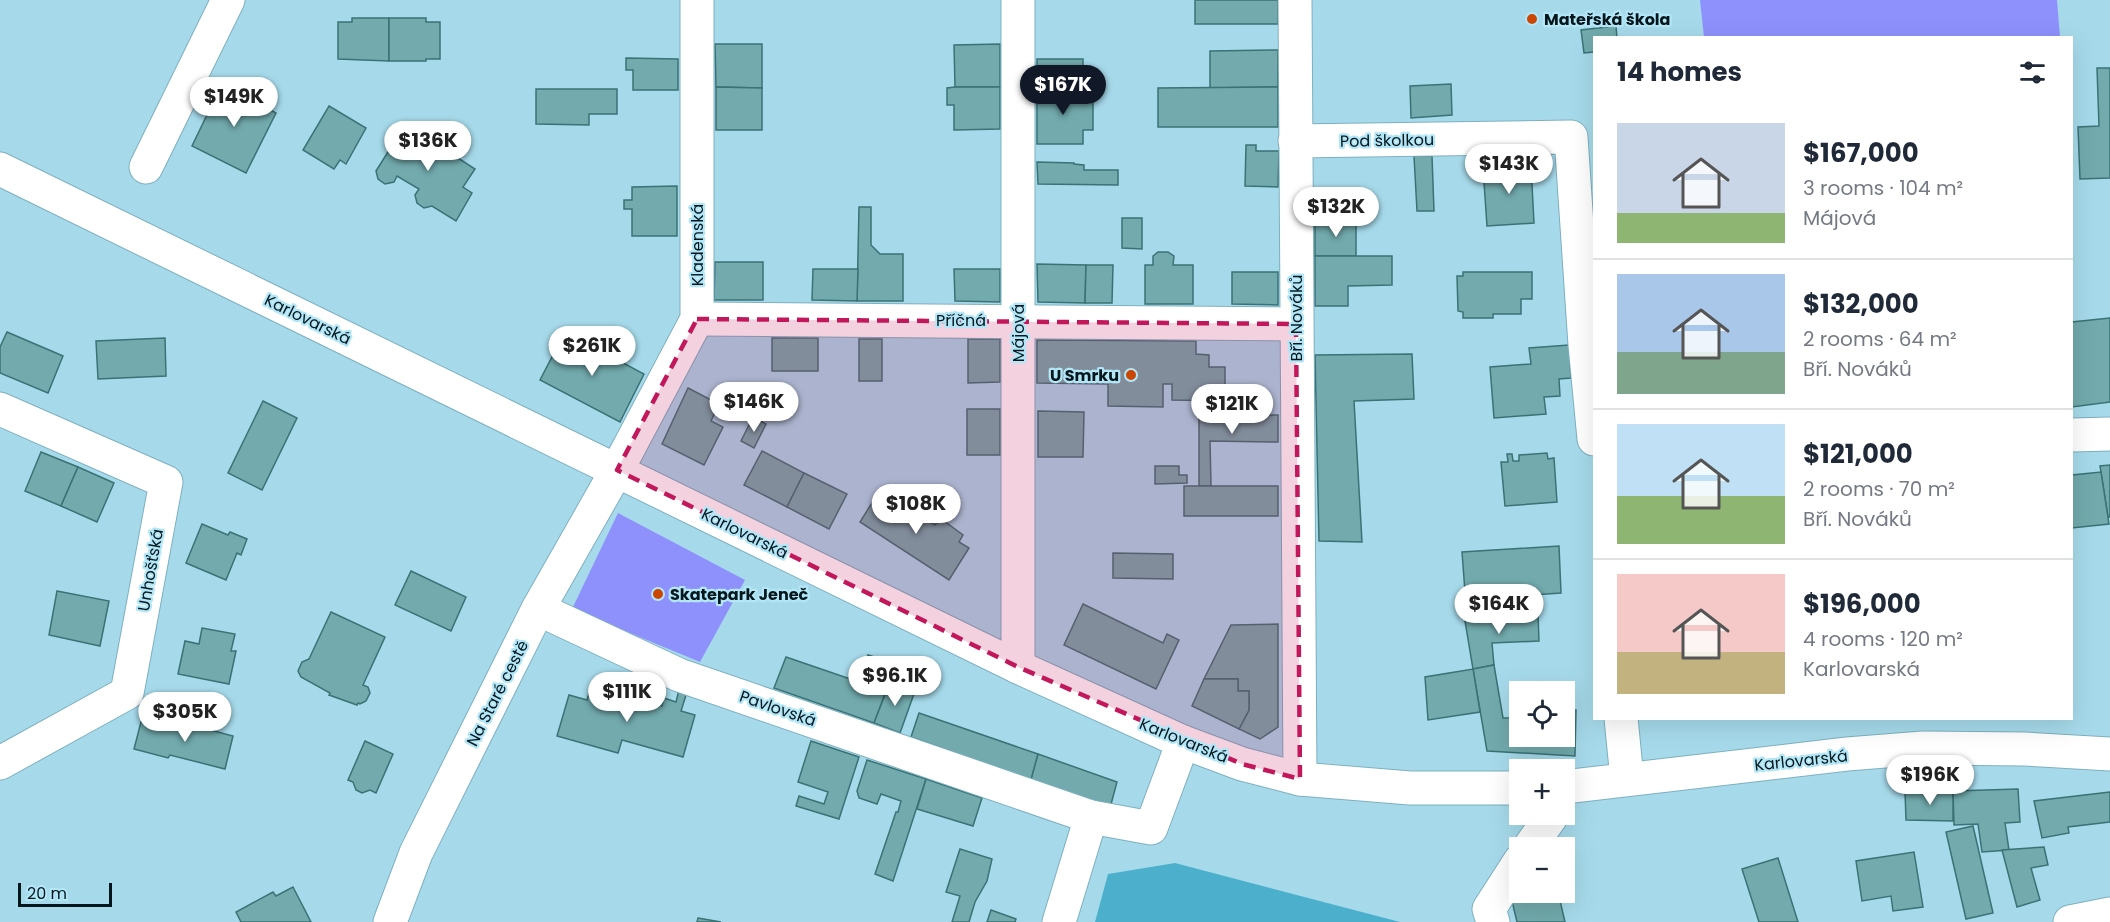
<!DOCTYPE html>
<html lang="en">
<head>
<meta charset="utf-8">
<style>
  body { margin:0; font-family:Poppins,sans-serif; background:#f6f6f7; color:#1f2937; height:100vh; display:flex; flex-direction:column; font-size:22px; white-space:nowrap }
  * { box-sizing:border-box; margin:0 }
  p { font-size:20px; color:#747a83 }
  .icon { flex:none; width:33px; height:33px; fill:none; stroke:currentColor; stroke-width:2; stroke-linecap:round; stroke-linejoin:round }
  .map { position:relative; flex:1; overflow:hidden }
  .sheet { position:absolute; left:1593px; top:36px; width:480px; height:684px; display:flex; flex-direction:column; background:#fff; border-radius:0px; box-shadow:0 6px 24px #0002 }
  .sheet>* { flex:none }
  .controls { position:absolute; left:1509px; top:681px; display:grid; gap:12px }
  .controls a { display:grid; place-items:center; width:66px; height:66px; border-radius:0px; background:#fff; box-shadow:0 6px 24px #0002; font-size:30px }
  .scale { position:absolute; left:18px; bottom:15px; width:94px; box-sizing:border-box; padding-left:6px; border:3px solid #03161c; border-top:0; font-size:16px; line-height:21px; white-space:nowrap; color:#03161c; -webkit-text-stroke:4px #b3e7f8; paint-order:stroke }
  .price { position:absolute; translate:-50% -51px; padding:0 14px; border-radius:21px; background:#fff; color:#222; font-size:20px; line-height:39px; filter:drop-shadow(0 2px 3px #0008) }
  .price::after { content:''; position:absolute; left:50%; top:36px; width:18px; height:14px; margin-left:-9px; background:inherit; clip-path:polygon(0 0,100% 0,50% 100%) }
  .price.current { background:#111827; color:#fff }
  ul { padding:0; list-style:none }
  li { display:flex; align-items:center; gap:18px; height:150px; padding:0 24px }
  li+li { border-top:2px solid #e0e1e3 }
  li span { display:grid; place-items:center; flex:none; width:168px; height:120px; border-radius:0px; color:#555 }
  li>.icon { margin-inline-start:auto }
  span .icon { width:72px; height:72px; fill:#fffc; stroke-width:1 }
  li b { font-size:26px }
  h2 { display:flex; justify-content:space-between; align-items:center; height:72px; padding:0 24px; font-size:26px }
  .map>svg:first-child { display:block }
</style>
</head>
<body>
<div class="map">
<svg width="2110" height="922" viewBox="0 0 2110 922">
  <rect width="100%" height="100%" fill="#a6daeb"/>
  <g fill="#8e91fc">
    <polygon points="1700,0 2057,0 2060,37 1704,37"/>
    <polygon points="618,513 745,580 700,662 572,609"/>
  </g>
  <polygon fill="#4cb0cd" points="1175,863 1400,922 1095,922 1108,874"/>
  <g fill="#72aaad" stroke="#3b7275" stroke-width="1.5">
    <rect x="1195" y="0" width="83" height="24"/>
    <polygon points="352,18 389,18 389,61 338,59 338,22 352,22"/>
    <polygon points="389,18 426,18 426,22 440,22 440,59 426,59 426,61 389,61"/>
    <polygon points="1616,26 1617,38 1594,38 1594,52 1584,53 1581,30"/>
    <polygon points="715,44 762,44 762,88 716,87"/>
    <polygon points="1000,44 1000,87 955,87 954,45"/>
    <polygon points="1278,50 1278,87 1210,88 1210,51"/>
    <polygon points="626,58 678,59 678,90 633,90 633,70 626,70"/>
    <rect x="1037" y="59" width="46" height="29"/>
    <polygon points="2097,68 2110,68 2110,178 2080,179 2078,127 2099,126"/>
    <polygon points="1451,84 1452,115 1411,118 1410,86"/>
    <polygon points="221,86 239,95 240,93 249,91 255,94 258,103 276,113 246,173 192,146"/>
    <polygon points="716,87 762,88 762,130 716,130"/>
    <polygon points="955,87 1000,87 1000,129 954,130 954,105 947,105 947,88"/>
    <polygon points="1278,87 1278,127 1158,127 1158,88"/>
    <polygon points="1037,88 1083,88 1083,99 1093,99 1093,130 1083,130 1083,144 1037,144"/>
    <polygon points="536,89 617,89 617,114 589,114 589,125 536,124"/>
    <polygon points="329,106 366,128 346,164 340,160 334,169 303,150"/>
    <polygon points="405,125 424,137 433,135 442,141 444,149 475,169 463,187 472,193 456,221 432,206 424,208 417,203 415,195 419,189 397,176 394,182 385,184 378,179 376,171"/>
    <polygon points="1246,145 1256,145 1256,151 1279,151 1278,187 1245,186"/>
    <polygon points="1414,156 1432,156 1434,211 1417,211"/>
    <polygon points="1037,162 1074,163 1074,164 1084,165 1084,170 1118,170 1118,185 1038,184"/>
    <polygon points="1531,165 1534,223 1487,226 1483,168"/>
    <polygon points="677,186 677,236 632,236 632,209 624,209 624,200 632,200 632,187"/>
    <polygon points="859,207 871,207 871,245 880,254 903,254 903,301 857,301"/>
    <polygon points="1122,218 1142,218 1142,249 1122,248"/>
    <rect x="1315" y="221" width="41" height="35"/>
    <polygon points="1158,252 1168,252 1174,256 1173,265 1193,265 1193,304 1145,304 1145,265 1153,265 1153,256"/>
    <polygon points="1315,256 1392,256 1392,285 1348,286 1348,306 1315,306"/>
    <polygon points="715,262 763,262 763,300 714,300"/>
    <polygon points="1037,264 1086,265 1085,303 1038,302"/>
    <polygon points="1086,265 1113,265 1112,303 1085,303"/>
    <polygon points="813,269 858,269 857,301 812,300"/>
    <polygon points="954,269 1000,269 1000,302 955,301"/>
    <polygon points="1232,272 1278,272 1278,305 1232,304"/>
    <polygon points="1463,272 1532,272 1532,299 1521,299 1521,314 1493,314 1493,318 1463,318 1463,312 1458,311 1457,276 1463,276"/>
    <polygon points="2110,318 2110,402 2072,407 2072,322"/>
    <polygon points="7,332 63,356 48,393 0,373 0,347"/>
    <polygon points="565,332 644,374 620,422 540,380"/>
    <polygon points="165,338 166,376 98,379 96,341"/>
    <rect x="772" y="338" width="46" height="33"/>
    <rect x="859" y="339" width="23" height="42"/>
    <polygon points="968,339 1000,339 1000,382 968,383"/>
    <polygon points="1037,340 1196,341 1196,354 1209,355 1209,367 1225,367 1225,401 1172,400 1172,384 1163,384 1163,407 1108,406 1108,384 1037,383"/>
    <polygon points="1569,345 1571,378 1559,379 1560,396 1544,397 1546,414 1494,418 1490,367 1531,364 1529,348"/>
    <polygon points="1412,354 1414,399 1354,401 1362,542 1319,541 1315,355"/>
    <polygon points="688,388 719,404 711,421 723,427 704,465 662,444"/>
    <polygon points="263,401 297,418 262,490 228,473"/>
    <rect x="967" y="409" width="33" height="46"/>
    <polygon points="1038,411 1084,412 1083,457 1038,457"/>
    <polygon points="1199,414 1278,415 1278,442 1210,441 1211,486 1199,486"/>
    <polygon points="753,417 766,424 754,448 741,441"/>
    <polygon points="762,451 804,473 787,507 744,485"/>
    <polygon points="41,452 78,467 61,506 25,491"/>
    <polygon points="1547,453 1548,459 1554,458 1557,502 1505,506 1501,462 1508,462 1507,454 1512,454 1513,461 1519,461 1519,455"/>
    <polygon points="2110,465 2110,517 2108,517 2100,466"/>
    <polygon points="1155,466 1179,466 1179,475 1187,475 1187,483 1155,484"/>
    <polygon points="78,467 114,483 97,522 61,506"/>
    <polygon points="2101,472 2109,524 2072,528 2072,475"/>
    <polygon points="804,473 847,494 829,529 787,507"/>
    <rect x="1184" y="486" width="94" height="30"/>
    <polygon points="880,490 935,525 940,518 963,535 959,542 969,548 949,580 860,522"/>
    <polygon points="202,524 228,535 230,532 247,539 241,555 237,553 226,580 186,563"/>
    <polygon points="1559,546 1561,593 1502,597 1502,590 1465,592 1462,552"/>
    <polygon points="1113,553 1173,554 1173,579 1113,578"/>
    <polygon points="411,571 466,597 451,631 395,605"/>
    <polygon points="57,591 109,601 100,646 49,635"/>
    <polygon points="1083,604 1163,643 1167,634 1179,640 1156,689 1064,645"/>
    <polygon points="331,612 385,637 363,685 368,687 370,693 366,701 360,704 358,703 357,705 329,695 330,693 301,677 298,671 302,662 309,659"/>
    <polygon points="1538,614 1539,641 1492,643 1494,665 1473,669 1465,621 1485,616"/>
    <polygon points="1278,624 1278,727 1260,739 1239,729 1249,710 1249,691 1238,691 1238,679 1204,679 1231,625"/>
    <polygon points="202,628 235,634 231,651 236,651 229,684 178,674 185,641 199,644"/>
    <polygon points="868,655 896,664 874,723 774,688 786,657 859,682"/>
    <polygon points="1494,665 1503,718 1520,718 1520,736 1564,736 1564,710 1576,710 1575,756 1487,751 1473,669"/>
    <polygon points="1473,669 1480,712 1428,720 1425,677"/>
    <polygon points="1204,679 1238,679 1238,691 1249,691 1249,710 1239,729 1192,706"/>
    <polygon points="890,682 915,691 900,733 874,723"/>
    <polygon points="614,690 631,695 626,711 630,712 634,697 662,706 664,698 676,702 679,690 687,692 681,711 695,715 683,757 622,740 618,753 557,736 569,695 587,700 589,693 611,699"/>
    <polygon points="919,713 1038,754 1031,780 911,737"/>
    <polygon points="165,718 233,736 225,769 170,755 168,758 134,749 141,722 163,728"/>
    <polygon points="365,741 393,754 376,793 370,790 362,793 356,790 353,782 348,780"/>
    <polygon points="811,741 859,757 839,819 796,806 799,796 824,804 828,792 798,782"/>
    <polygon points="1038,754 1117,782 1110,808 1031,780"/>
    <polygon points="867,760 926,779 893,881 875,874 896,812 898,812 901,801 881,794 877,804 859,798 857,791"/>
    <polygon points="926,779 982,798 973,826 917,809"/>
    <polygon points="2018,789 2020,822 2005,823 2009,850 1982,852 1978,824 1954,825 1953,791"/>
    <polygon points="1953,791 1953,821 1906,820 1905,792"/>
    <polygon points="2110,792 2110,822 2068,827 2069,833 2042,838 2034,801"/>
    <polygon points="1973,826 1993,913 1966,919 1946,832"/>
    <polygon points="2044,847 2048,865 2031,868 2040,900 2017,907 2002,850"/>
    <polygon points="960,849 992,859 987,881 975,902 969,922 952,922 960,896 946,892"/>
    <polygon points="1914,852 1923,907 1893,911 1891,896 1862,901 1856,861"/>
    <polygon points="1778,858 1798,922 1759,922 1742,869"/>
    <polygon points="293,887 311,922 241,922 236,912 273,892 276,896"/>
    <polygon points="1548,892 1558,892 1565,922 1517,922 1512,901"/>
    <polygon points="991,910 1016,919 1015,922 987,922"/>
    <polygon points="698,918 721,922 697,922"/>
  </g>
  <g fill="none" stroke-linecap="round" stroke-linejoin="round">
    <g stroke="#7db0c0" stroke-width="35">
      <g id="minor">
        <polyline points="1018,0 1018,667"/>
        <polyline points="1295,0 1300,779"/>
        <polyline points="1295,141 1571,137 1585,345 1594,439"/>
        <polyline points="146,167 228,0"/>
        <polyline points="697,319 1296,324"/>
        <polyline points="0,409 166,482 127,693 0,763"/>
        <polyline points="2072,435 2110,434"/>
        <polyline points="538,609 679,675 1091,817"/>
        <polyline points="1621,718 1627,779"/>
        <polyline points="1529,848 1553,814"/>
        <polyline points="390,922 416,853 538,609 617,470 697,319 697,0"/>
        <polyline points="1059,922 1091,817 1151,828 1183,742"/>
        <polyline points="1493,922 1489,909 1520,861"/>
        <polyline points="2070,922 2110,914"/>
      </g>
    </g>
    <g stroke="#7db0c0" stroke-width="35">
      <g id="major">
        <polyline points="0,169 1018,667 1183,742 1242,764 1300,779 1410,788 1520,788"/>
        <polyline points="1564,787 1847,754 1923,748 2024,749 2110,754"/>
      </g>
    </g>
    <use href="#minor" stroke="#fff" stroke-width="33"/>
    <use href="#major" stroke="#fff" stroke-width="33"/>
  </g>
  <path fill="#c2185b" fill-opacity="0.2" stroke="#c2185b" stroke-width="4.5" stroke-dasharray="12 8" stroke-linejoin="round" d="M697,319L1296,324L1300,779L1242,764L1018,667L617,470Z"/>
  <g fill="#cb4600" stroke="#b3e7f8" stroke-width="2">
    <circle cx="1532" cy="19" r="6"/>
    <circle cx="1131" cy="375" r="6"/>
    <circle cx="658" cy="594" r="6"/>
  </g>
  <g text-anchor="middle" stroke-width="4.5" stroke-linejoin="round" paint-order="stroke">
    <g font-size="16" font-weight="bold" fill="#03161c" stroke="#b3e7f8" text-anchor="start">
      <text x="1544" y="25">Mateřská škola</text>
      <text x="1119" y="381" text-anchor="end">U Smrku</text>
      <text x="670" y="600">Skatepark Jeneč</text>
    </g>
    <g font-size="16" fill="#03161c" stroke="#b3e7f8">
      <text transform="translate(1387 140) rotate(-1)" y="6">Pod školkou</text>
      <text transform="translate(697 245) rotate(-90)" y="6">Kladenská</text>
      <text transform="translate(1296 318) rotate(-90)" y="6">Bří. Nováků</text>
      <text transform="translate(308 319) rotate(26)" y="6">Karlovarská</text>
      <text x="961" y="326">Příčná</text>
      <text transform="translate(1018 333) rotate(-90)" y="6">Májová</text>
      <text transform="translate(745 533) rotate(26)" y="6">Karlovarská</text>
      <text transform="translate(150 570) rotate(-80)" y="6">Unhošťská</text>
      <text transform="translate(497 693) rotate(-63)" y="6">Na Staré cestě</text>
      <text transform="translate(778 708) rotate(19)" y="6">Pavlovská</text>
      <text transform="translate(1184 740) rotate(22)" y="6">Karlovarská</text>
      <text transform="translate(1801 760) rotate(-6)" y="6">Karlovarská</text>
    </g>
  </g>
</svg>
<div class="controls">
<a><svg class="icon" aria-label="locate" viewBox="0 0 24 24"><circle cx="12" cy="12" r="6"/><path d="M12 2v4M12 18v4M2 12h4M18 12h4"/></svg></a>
<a>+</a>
<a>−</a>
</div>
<div class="scale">20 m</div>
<b class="price current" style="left:1063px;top:116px">$167K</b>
<b class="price" style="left:234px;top:128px">$149K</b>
<b class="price" style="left:428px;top:172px">$136K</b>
<b class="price" style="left:1509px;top:195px">$143K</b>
<b class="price" style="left:1336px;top:238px">$132K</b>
<b class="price" style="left:592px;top:377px">$261K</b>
<b class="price" style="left:754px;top:433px">$146K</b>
<b class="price" style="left:1232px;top:435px">$121K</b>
<b class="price" style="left:916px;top:535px">$108K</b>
<b class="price" style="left:1499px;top:635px">$164K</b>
<b class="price" style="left:895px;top:707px">$96.1K</b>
<b class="price" style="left:627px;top:723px">$111K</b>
<b class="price" style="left:185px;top:743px">$305K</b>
<b class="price" style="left:1930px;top:806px">$196K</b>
<section class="sheet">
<h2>14 homes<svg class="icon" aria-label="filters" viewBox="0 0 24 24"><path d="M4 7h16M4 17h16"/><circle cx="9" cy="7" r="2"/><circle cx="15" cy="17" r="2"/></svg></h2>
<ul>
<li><span style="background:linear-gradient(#c9d6e8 75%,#8fb573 0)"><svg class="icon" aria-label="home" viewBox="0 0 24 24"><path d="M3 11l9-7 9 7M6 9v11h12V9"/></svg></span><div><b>$167,000</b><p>3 rooms · 104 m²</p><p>Májová</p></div></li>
<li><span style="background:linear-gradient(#a9c7e8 65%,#7fa58c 0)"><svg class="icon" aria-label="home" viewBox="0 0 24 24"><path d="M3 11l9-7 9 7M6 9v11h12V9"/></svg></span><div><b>$132,000</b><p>2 rooms · 64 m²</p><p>Bří. Nováků</p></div></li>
<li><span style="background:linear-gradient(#bfe0f5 60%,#8fb573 0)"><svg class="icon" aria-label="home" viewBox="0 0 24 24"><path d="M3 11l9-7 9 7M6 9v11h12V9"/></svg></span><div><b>$121,000</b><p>2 rooms · 70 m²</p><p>Bří. Nováků</p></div></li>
<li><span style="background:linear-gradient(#f6c9c9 65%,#c2b280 0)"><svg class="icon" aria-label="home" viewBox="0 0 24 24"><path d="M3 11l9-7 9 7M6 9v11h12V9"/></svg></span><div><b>$196,000</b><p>4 rooms · 120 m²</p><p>Karlovarská</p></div></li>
</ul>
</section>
</div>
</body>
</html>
